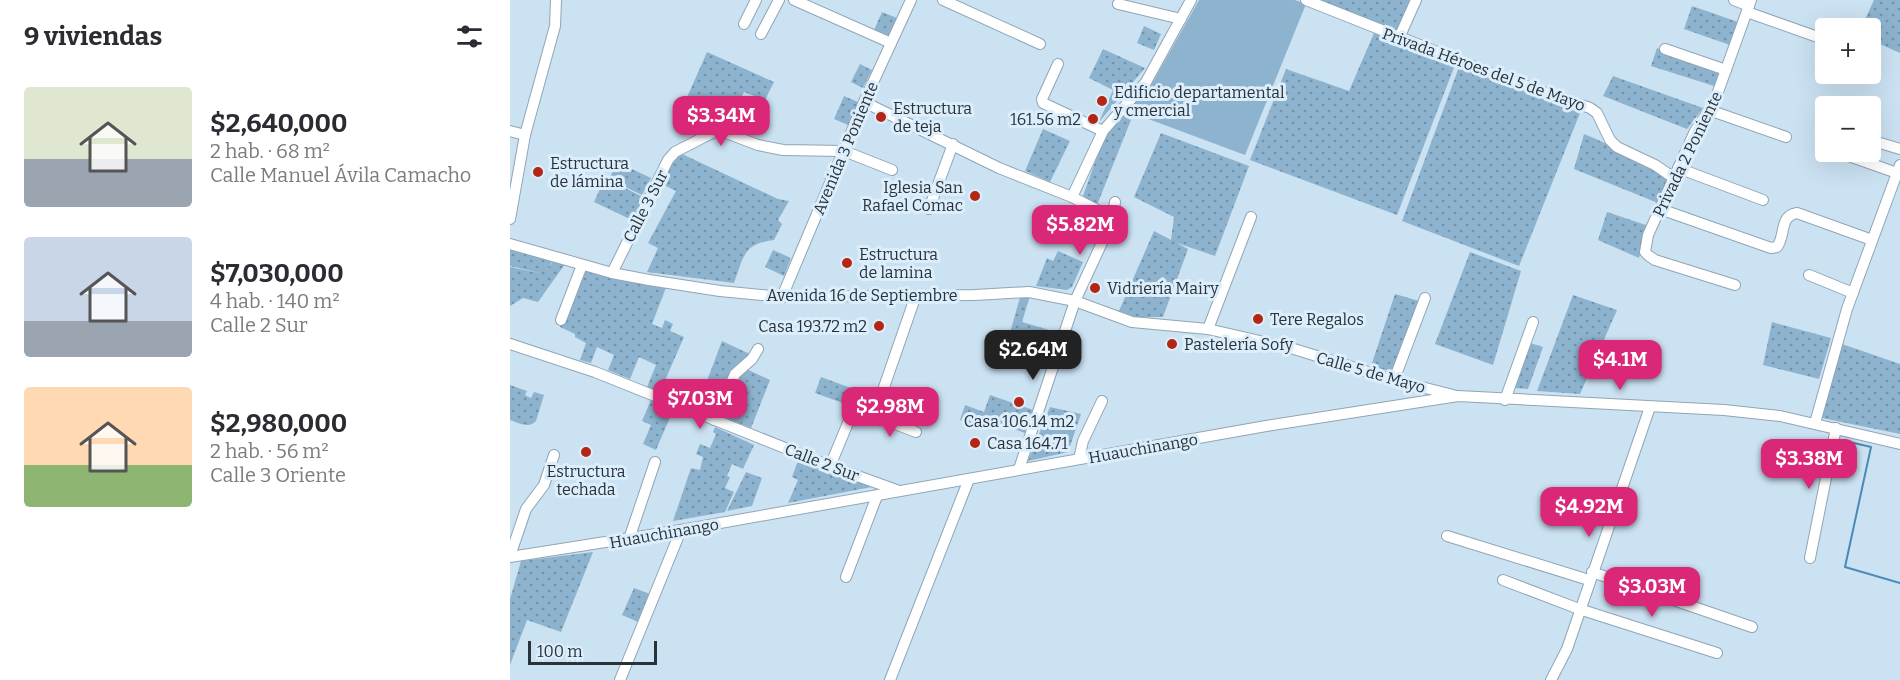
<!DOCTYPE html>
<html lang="es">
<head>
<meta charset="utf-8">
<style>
  body { margin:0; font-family:Bitter,serif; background:#f2f2f3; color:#2b2b33; height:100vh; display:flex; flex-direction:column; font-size:22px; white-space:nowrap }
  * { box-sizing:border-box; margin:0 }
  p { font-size:20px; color:#7c7c81 }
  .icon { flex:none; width:33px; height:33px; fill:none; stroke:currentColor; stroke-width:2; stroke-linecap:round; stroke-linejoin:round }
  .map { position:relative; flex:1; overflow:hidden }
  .side { display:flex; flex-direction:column; background:#fff; width:510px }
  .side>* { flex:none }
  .tools { position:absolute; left:1305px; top:18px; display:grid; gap:12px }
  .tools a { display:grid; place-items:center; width:66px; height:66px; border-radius:6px; background:#fff; box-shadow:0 6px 24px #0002; font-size:30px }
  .scale { position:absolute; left:18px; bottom:15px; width:129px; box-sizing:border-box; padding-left:6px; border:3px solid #293238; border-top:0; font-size:16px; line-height:21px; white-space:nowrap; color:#293238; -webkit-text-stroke:4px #dceefc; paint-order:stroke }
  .price { position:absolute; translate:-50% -51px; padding:0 14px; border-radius:12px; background:#db2777; color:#fff; font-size:20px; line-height:39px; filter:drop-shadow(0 2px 3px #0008) }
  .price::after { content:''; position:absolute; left:50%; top:36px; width:18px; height:14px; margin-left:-9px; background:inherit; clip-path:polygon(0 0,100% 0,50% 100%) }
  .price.active { background:#222; color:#fff }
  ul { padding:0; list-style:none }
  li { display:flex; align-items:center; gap:18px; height:150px; padding:0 24px }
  li span { display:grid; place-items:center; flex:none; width:168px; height:120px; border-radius:6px; color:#555 }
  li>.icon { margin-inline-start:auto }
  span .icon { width:72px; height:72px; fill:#fffc; stroke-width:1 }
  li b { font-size:26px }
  h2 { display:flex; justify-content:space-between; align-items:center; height:72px; padding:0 24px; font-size:26px }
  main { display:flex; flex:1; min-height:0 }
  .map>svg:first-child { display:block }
</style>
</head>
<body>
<main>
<section class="side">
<h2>9 viviendas<svg class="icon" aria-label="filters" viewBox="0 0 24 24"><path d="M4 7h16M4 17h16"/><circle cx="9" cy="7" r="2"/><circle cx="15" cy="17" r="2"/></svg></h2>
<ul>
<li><span style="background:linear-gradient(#dfe7d0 60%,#9aa5b1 0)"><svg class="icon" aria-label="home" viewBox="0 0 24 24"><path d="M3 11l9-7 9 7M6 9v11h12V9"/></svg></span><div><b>$2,640,000</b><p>2 hab. · 68 m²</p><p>Calle Manuel Ávila Camacho</p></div></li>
<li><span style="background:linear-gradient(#c9d6e8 70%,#9aa5b1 0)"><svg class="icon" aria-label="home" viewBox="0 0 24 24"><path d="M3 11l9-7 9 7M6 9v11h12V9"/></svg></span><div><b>$7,030,000</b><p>4 hab. · 140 m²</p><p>Calle 2 Sur</p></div></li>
<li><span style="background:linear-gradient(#ffd9b3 65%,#8fb573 0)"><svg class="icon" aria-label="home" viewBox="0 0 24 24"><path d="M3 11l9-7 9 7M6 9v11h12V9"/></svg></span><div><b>$2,980,000</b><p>2 hab. · 56 m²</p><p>Calle 3 Oriente</p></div></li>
</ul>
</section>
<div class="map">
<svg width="1390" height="680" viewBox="0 0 1390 680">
  <defs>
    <pattern id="green-dots" width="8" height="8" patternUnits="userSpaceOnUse" patternTransform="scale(1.5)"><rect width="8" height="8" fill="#8db3ce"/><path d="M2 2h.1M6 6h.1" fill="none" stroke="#7392a8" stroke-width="1.8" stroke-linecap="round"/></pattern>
  </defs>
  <rect width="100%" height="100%" fill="#cbe2f3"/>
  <g fill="url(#green-dots)">
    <polygon points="808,0 900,0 886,32"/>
    <polygon points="1364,0 1390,0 1390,53 1361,40 1360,28 1351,28"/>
    <polygon points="1182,6 1228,22 1220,45 1174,29"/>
    <polygon points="372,12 387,18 379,36 364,30"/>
    <polygon points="634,26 651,34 644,50 627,43"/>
    <polygon points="864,33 945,65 887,215 740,160 776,69 839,91"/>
    <polygon points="1147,48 1210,72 1204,86 1141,66"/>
    <polygon points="593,49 635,68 589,122 603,90 579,78"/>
    <polygon points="197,52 264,82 255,100 234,92 220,120 220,127 171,111"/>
    <polygon points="350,64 362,70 353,88 341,82"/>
    <polygon points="949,67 1070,113 1009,266 892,221"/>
    <polygon points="1103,76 1193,108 1177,129 1093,96"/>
    <polygon points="334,96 348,102 338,125 324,119"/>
    <polygon points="611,115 621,120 587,205 573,196 595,134"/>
    <polygon points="533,129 560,141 540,182 515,171"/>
    <polygon points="651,133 739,166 705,256 667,243 678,249 653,317 625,317 609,311 644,231 661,240 664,217 624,197"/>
    <path d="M1074,134C1103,145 1130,164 1158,178L1148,203L1064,169Z"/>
    <path d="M170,153L268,199L279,201L268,220L272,224L264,240C233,244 234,256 224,283L137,272L148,248L138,243L166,191L150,183L160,162Z"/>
    <polygon points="107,162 141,178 132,195 99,179"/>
    <polygon points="95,178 133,197 122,220 84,202"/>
    <polygon points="1097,212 1136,225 1129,258 1088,240"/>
    <polygon points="0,247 44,259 35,272 44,260 55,264 28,302 13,298 0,306 0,267 34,274 0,266"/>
    <polygon points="263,250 281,258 274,276 255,267"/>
    <polygon points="548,251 573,262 562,287 557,290 526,286 537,258 543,261"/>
    <polygon points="960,252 1011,271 983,365 925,344"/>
    <polygon points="73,268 157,285 142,324 152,328 155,320 163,324 160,331 174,337 150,392 137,387 146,365 129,357 120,379 98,370 104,355 87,347 81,363 70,360 76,343 65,337 65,334 50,327"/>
    <polygon points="511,294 520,296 512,322 546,332 541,349 499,336"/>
    <polygon points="885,294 909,301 883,372 861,366"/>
    <polygon points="1063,295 1107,310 1070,394 1027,391"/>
    <polygon points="1262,322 1321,338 1309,379 1253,365"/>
    <polygon points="212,341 242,355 206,412 195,408 205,389 195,386"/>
    <polygon points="1020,343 1033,347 1018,389 1004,388"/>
    <polygon points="1332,344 1390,364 1390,434 1312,418"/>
    <polygon points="234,368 260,380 241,428 209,415 226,376"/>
    <polygon points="311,377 368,398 363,414 305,393"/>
    <path d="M0,385L17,391L15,395L21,398L24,392L34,395L26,421C19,429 9,423 0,420Z"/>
    <polygon points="480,395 523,410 515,433 469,417 465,426 450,420 455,405 474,412"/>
    <polygon points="142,398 164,408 146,450 133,444 141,425 132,421"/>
    <polygon points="540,407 571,414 558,452 518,461"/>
    <polygon points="205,427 244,445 233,469 222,464 217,476 220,477 215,488 224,492 215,512 163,521 181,468 190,470 193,457 186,454 190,444 200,448 206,434 203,432"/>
    <polygon points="289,458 367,486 278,503 288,480 282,477"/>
    <polygon points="236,472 252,478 242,506 217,511"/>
    <polygon points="83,552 51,632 17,620 0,665 0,599 11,561"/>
    <polygon points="124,588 140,594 128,622 112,615"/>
  </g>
  <polygon fill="#8db3ce" points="689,0 785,0 796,4 735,155 617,111 639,89"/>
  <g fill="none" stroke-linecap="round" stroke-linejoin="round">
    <polyline stroke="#4c89b4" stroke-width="2" points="1331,440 1361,447 1335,567 1390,583"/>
    <g stroke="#90a5b5" stroke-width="12">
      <g id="street">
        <polyline points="284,0 381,43"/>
        <polyline points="433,0 530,44"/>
        <polyline points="796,0 993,78 1080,108 1087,113 1100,140 1107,147 1145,165 1164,178"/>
        <polyline points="1224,0 1239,6"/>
        <polyline points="608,4 671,19"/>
        <polyline points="1237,12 1316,40"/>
        <polyline points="234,24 246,0"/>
        <polyline points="251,34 269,0"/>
        <polyline points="889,38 906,0"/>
        <polyline points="1155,49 1216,70"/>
        <polyline points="548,64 532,99 533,103 593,131"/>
        <polyline points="354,102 489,168 562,197 601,217"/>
        <polyline points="1199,110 1276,137"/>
        <polyline points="0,131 15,135"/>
        <polyline points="1360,140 1390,149"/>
        <polyline points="1336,155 1387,173"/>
        <polyline points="1168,168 1253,200"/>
        <polyline points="562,197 593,131 636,82 681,0"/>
        <polyline points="419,209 443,144"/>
        <path d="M1150,209L1261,248L1267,247C1276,235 1269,216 1287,213L1362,240"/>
        <polyline points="0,219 15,135 45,26 46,0"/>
        <polyline points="0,244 102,273 139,280 210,291 272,297 465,295 519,292 565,301 622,322 698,329 784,349 884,380 943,395"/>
        <polyline points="102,273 158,160 165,152 202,133 211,131 248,145 273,150 334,151 382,170"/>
        <polyline points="1299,275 1343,293"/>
        <polyline points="1225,285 1145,260 1139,256 1135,252 1138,235 1185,131 1204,103 1241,0"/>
        <polyline points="272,297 354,102 401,0"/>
        <polyline points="51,320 72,265"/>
        <polyline points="698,329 741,217"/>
        <polyline points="499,338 548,353"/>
        <polyline points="0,344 85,372 320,466 389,491"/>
        <polyline points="884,380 915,298"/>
        <polyline points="995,400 1023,322"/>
        <polyline points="364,416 406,295"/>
        <polyline points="204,420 225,374 242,359 248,349"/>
        <polyline points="1305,423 1337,309 1390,165"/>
        <polyline points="569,459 573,441 592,401"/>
        <polyline points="320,466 343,411 364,416 406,432"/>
        <polyline points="509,469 565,301 602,221 605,202"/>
        <polyline points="937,536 1079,580"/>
        <polyline points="119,539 145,462"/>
        <polyline points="0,556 16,509 34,485 44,455"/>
        <polyline points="0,557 171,530 756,426 948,396 1214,410 1270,416 1390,444"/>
        <polyline points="1300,558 1326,428"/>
        <polyline points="1082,572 1242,627"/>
        <polyline points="336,577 367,496"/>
        <polyline points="993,580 1069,609 1207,653"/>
        <polyline points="110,680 171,530"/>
        <polyline points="380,680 459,479"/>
        <polyline points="1041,680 1057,649 1140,407"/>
      </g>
    </g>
    <use href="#street" stroke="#fff" stroke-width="10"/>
  </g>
  <g fill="#b32515" stroke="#dceefc" stroke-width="2">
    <circle cx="592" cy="101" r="6"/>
    <circle cx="371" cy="117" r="6"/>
    <circle cx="583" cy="119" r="6"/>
    <circle cx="28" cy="172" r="6"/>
    <circle cx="465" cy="196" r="6"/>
    <circle cx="337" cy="263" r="6"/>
    <circle cx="585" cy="288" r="6"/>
    <circle cx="748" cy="319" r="6"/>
    <circle cx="369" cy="326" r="6"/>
    <circle cx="662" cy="344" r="6"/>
    <circle cx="509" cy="402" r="6"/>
    <circle cx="465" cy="443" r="6"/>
    <circle cx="76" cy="452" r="6"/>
  </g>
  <g text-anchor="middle" stroke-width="6" stroke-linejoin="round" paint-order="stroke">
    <g font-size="16" fill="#293238" stroke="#dceefc">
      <text transform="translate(974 69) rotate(20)" y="6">Privada Héroes del 5 de Mayo</text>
      <text transform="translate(335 148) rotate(-67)" y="6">Avenida 3 Poniente</text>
      <text transform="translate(1177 154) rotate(-64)" y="6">Privada 2 Poniente</text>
      <text transform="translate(135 206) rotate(-63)" y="6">Calle 3 Sur</text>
      <text x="352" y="301">Avenida 16 de Septiembre</text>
      <text transform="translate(861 372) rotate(16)" y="6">Calle 5 de Mayo</text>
      <text transform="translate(633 448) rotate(-10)" y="6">Huauchinango</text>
      <text transform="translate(312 462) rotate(21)" y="6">Calle 2 Sur</text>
      <text transform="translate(154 533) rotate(-10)" y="6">Huauchinango</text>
    </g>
    <g font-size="16" fill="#293238" stroke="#dceefc" text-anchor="start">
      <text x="604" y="98">Edificio departamental<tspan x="604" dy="18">y cmercial</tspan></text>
      <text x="383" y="114">Estructura<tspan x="383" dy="18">de teja</tspan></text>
      <text x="571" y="125" text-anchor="end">161.56 m2</text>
      <text x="40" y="169">Estructura<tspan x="40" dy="18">de lámina</tspan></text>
      <text x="453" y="193" text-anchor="end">Iglesia San<tspan x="453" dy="18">Rafael Comac</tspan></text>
      <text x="349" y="260">Estructura<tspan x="349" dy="18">de lamina</tspan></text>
      <text x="597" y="294">Vidriería Mairy</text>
      <text x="760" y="325">Tere Regalos</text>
      <text x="357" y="332" text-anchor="end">Casa 193.72 m2</text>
      <text x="674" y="350">Pastelería Sofy</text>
      <text x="509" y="427" text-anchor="middle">Casa 106.14 m2</text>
      <text x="477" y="449">Casa 164.71</text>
      <text x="76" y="477" text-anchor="middle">Estructura<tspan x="76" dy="18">techada</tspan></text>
    </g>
  </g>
</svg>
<div class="tools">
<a>+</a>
<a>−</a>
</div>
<div class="scale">100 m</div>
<b class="price" style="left:211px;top:147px">$3.34M</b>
<b class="price" style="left:570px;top:256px">$5.82M</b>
<b class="price active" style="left:523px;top:381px">$2.64M</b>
<b class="price" style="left:1110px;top:391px">$4.1M</b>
<b class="price" style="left:190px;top:430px">$7.03M</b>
<b class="price" style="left:380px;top:438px">$2.98M</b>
<b class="price" style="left:1299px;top:490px">$3.38M</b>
<b class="price" style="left:1079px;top:538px">$4.92M</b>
<b class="price" style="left:1142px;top:618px">$3.03M</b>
</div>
</main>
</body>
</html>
